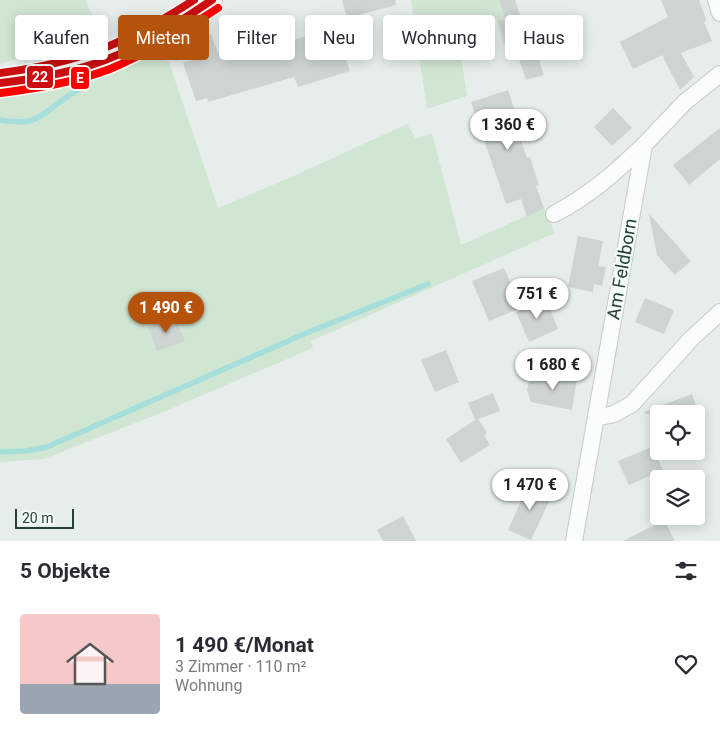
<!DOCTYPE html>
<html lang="de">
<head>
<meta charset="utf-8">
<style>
  body { margin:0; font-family:Roboto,sans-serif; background:#f2f2f3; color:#2b2b33; height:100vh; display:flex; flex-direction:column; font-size:19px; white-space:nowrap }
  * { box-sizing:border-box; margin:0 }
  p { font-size:16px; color:#7c7c81 }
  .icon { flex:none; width:28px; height:28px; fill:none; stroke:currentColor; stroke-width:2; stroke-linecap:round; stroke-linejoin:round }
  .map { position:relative; height:541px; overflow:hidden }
  .panel { display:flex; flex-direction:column; background:#fff; flex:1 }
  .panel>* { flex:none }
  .top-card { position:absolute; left:15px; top:15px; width:690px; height:45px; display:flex; gap:10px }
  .buttons { position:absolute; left:650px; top:405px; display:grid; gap:10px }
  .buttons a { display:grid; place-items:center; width:55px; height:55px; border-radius:5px; background:#fff; box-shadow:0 2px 12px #0003; font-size:25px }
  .scale { position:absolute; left:15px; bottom:12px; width:59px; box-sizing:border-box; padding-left:5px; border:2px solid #224334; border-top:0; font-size:14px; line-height:18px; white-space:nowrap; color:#224334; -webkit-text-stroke:4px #f6fbf8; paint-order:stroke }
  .price { position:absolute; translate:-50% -42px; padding:0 11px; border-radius:18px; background:#fff; color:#222; font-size:16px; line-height:32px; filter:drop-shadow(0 1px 2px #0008) }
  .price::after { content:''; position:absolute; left:50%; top:30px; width:15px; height:11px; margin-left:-8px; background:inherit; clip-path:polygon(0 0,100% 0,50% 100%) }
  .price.current { background:#b45309; color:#fff }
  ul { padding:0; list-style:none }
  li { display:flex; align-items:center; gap:15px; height:125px; padding:0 20px }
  li span { display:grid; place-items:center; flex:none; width:140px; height:100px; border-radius:5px; color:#555 }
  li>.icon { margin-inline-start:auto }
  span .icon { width:60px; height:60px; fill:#fffc; stroke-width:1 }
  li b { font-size:21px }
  h2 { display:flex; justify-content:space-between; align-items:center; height:60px; padding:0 20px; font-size:21px }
  .tag { padding:0 18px; border-radius:5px; background:#fff; box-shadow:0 2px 12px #0003; font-size:18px; line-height:45px }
  .tag.current { background:#b45309; color:#fff }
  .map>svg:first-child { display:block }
</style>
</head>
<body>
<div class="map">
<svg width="720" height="541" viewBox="0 0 720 541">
  <rect width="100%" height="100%" fill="#e7edea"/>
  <g fill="#d0e6d3">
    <polygon points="0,0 86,0 99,36 0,64"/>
    <polygon points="411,0 499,0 513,42 503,45 496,19 457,31 467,96 427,109"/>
    <polygon points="152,53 169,62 218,208 287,179 407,124 416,139 432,133 461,245 544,208 555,233 311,341 313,348 168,410 44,459 0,462 0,94 86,78"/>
  </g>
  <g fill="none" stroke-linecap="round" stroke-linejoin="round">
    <g stroke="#a6dedb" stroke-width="5.5">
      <path d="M0,120C11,121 25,124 35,119C50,112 62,98 78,90"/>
      <polyline points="0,452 26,451 47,447 304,334 428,284"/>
    </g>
  </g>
  <g fill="#ced4d1">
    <polygon points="342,0 395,0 396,5 347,18"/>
    <polygon points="499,0 515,0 533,53 536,52 544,75 526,80 516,50 509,53 498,21 505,19"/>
    <polygon points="661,0 699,0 705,16 706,22 704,22 712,41 681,53 694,77 680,90 662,55 633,69 620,42 668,17"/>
    <polygon points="337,32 350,71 298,87 294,77 208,102 207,98 196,101 183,63 199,57 193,40 211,34 218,53 273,37 275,46 316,33 317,37"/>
    <polygon points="508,90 519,123 516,125 527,158 530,157 539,185 536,186 544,208 527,217 521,199 506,204 471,102"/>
    <polygon points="613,108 632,128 612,146 594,127"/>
    <polygon points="720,128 720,159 689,185 673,165"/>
    <polygon points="649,214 691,261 675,275 657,255"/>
    <polygon points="578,236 603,241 598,266 606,267 602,286 594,284 593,292 568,287"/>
    <polygon points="504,268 521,308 489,321 472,281"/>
    <polygon points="645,298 674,310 664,334 635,322"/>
    <polygon points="546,299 558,329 529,342 516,312"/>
    <polygon points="175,317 185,341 157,351 148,327"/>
    <polygon points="446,350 459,382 435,392 421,360"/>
    <polygon points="541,372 577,378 572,410 531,402 527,390 530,376 545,379"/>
    <polygon points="493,393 500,411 478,419 487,433 484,435 490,445 461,463 446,439 475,420 468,403"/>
    <polygon points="692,394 699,414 645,414 644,412"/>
    <polygon points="652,447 663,470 629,485 618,461"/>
    <polygon points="529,483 553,493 531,540 508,530"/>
    <polygon points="403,516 416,541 383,541 377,530"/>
    <polygon points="664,520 675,541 623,541"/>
  </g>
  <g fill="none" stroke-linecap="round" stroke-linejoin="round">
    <g stroke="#c4cac7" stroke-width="18">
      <g id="minor">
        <polyline points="716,0 720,13"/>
        <path d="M554,214C589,196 616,172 644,145"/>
        <polyline points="596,418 614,414 632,404 691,339 720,312"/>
        <polyline points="574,541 644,145 685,102 720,74"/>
      </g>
    </g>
    <g stroke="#c4cac7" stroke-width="22">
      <path id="tertiary" d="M0,83C35,79 72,72 105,60C143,45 178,23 212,0"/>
    </g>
    <use href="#minor" stroke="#fbfcfc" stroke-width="16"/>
    <use href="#tertiary" stroke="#fbfcfc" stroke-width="20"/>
    <g stroke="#f6fbf8" stroke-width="11">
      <path id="bus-1" d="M0,83C35,79 71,73 105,60C143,46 178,23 212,0"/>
    </g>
    <g stroke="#f6fbf8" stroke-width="11">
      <path id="bus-2" d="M1,93C38,88 76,82 110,69C148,53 183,31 218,8"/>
    </g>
    <g stroke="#f6fbf8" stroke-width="11">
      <path id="bus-3" d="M0,73C79,63 128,43 194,0"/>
    </g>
    <use href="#bus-1" stroke="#cb0e11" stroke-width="8"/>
    <use href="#bus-2" stroke="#f00" stroke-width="8"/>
    <use href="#bus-3" stroke="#cb0e11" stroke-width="8"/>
  </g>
  <g text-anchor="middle" stroke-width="4" stroke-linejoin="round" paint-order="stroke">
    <g font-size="18" fill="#224334" stroke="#f6fbf8">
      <text transform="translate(622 269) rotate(-80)" y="6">Am Feldborn</text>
    </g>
  </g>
  <g stroke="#f6fbf8" stroke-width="2">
    <rect x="26" y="65" width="28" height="24" rx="5" fill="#cb0e11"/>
    <rect x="70" y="66" width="20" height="24" rx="5" fill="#f00"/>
  </g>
  <g font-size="14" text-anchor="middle" font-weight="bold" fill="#fff">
    <text x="40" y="82">22</text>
    <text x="80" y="83">E</text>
  </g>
</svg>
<div class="buttons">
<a><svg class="icon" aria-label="locate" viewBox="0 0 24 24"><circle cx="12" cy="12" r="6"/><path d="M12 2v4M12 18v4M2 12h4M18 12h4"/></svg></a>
<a><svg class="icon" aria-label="layers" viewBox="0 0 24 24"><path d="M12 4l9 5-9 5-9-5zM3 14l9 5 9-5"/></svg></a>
</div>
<div class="scale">20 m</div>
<b class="price" style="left:508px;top:151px">1 360 €</b>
<b class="price" style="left:537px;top:320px">751 €</b>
<b class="price current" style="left:166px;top:334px">1 490 €</b>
<b class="price" style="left:553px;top:391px">1 680 €</b>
<b class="price" style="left:530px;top:511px">1 470 €</b>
<div class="top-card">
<a class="tag">Kaufen</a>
<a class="tag current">Mieten</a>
<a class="tag">Filter</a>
<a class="tag">Neu</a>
<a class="tag">Wohnung</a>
<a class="tag">Haus</a>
</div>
</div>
<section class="panel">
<h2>5 Objekte<svg class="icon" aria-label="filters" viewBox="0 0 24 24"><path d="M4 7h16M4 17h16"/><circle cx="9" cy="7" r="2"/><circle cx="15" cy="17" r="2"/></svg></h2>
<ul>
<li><span style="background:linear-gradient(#f6c9c9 70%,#9aa5b1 0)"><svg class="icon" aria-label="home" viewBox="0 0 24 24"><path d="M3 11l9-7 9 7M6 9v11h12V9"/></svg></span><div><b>1 490 €/Monat</b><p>3 Zimmer · 110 m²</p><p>Wohnung</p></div><svg class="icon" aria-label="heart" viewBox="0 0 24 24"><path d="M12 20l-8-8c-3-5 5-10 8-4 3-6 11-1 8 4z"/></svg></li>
</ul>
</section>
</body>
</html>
